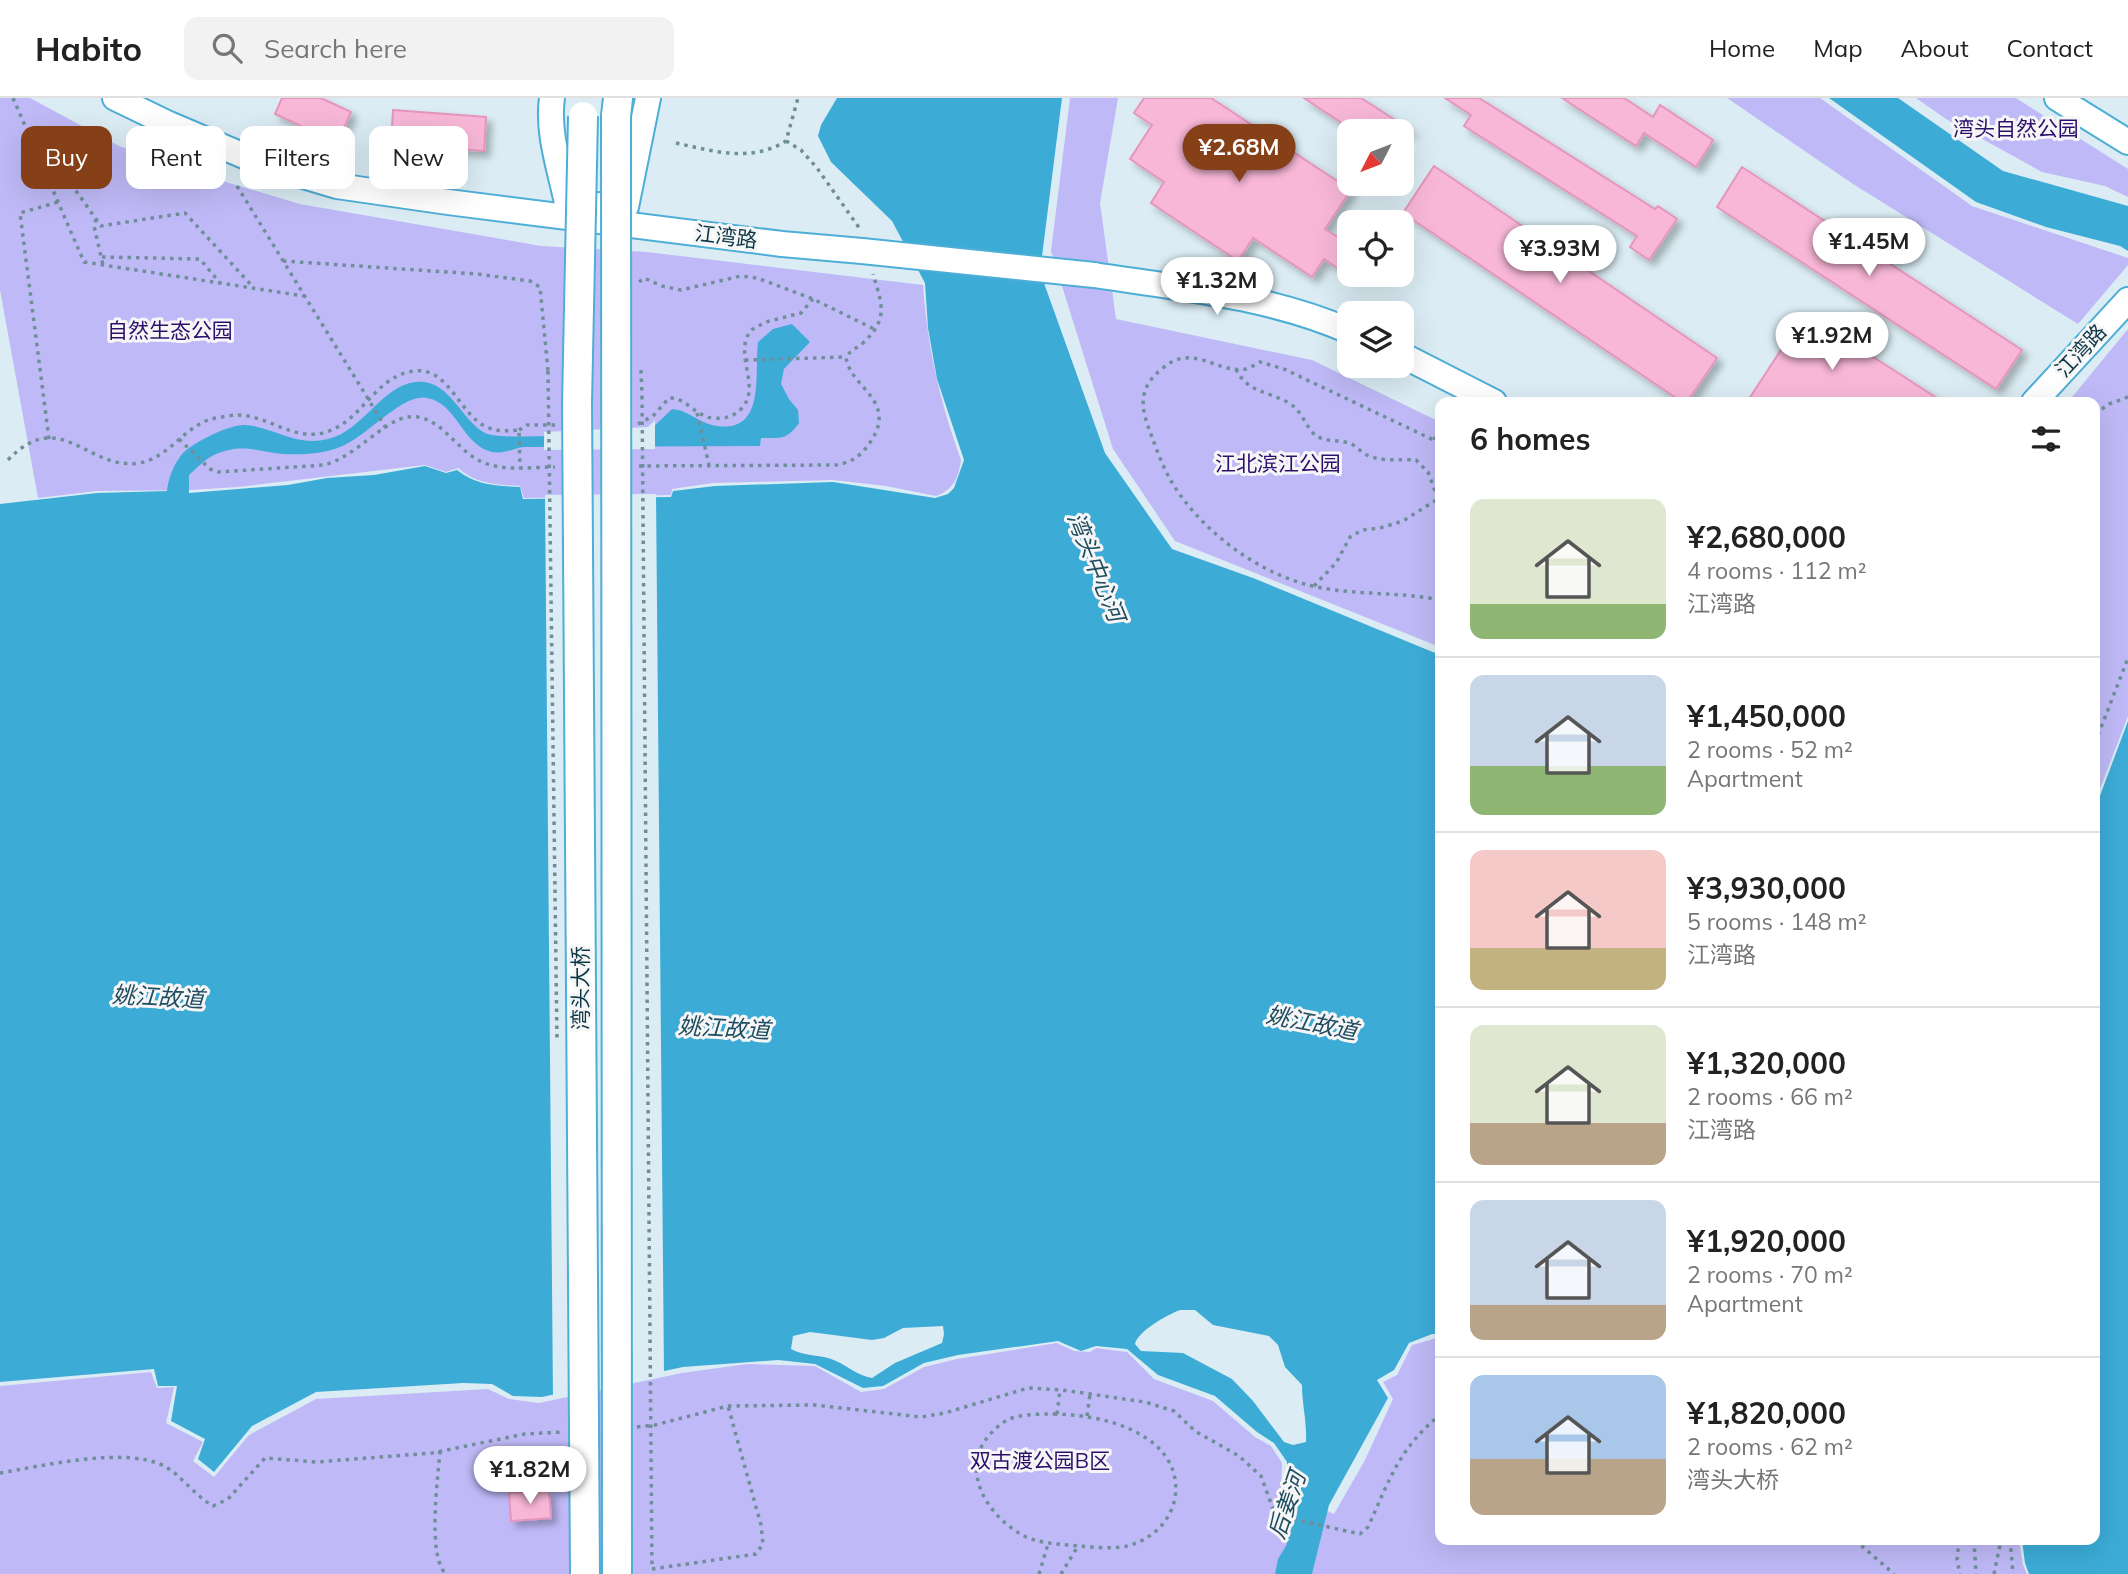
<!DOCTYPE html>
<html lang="en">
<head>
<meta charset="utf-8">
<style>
  body { margin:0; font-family:Mulish,"Noto Sans SC",sans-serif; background:#f2f2f2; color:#222; height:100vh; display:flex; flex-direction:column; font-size:26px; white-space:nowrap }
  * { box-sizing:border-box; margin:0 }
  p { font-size:23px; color:#767676 }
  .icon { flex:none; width:38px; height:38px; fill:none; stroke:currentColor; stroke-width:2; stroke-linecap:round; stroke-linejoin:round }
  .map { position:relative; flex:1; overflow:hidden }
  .drawer { position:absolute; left:1435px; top:299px; width:665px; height:1148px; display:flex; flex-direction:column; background:#fff; border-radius:14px; box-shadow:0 7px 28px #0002 }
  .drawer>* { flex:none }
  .hud { position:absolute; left:21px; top:28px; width:665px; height:63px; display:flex; gap:14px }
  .needle { width:46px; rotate:228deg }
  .controls { position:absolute; left:1337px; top:21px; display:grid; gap:14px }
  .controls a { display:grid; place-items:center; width:77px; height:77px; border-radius:14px; background:#fff; box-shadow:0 7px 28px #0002; font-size:35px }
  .price { position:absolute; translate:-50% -60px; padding:0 16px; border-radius:24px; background:#fff; color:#222; font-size:23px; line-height:46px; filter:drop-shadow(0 2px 4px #0008) }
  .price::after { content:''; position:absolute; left:50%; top:42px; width:21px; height:16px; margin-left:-10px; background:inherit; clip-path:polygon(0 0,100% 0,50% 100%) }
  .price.active { background:#854017; color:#fff }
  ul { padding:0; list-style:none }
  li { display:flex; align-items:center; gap:21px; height:175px; padding:0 35px }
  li+li { border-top:2px solid #e0e0e0 }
  li span { display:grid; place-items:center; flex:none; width:196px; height:140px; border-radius:14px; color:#555 }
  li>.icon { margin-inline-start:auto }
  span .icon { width:84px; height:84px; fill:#fffc; stroke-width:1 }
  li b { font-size:30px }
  h2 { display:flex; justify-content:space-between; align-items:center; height:84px; padding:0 35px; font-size:30px }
  .pill { padding:0 24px; border-radius:14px; background:#fff; box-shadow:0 7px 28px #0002; font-size:24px; line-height:63px }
  .pill.active { background:#854017; color:#fff }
  header { display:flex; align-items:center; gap:42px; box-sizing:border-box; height:98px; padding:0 35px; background:#fff; border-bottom:2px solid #e0e0e0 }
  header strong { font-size:33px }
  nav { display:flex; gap:38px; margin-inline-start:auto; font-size:24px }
  .search { width:490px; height:63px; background:#f2f2f2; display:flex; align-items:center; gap:18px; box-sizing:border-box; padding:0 24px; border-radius:14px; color:#767676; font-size:26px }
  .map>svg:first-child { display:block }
</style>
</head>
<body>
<header>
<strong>Habito</strong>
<div class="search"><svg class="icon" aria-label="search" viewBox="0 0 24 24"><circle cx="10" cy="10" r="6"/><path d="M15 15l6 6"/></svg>Search here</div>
<nav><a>Home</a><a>Map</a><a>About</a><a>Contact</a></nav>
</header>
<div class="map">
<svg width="2128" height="1476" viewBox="0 0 2128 1476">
  <defs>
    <filter id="shadow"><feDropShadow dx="5.5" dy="5.5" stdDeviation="3.5" flood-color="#0004"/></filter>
  </defs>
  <rect width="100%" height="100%" fill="#dbecf4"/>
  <g fill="#bfbaf7">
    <path d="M0,0H30L119,48L196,75L300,106L541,148L647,154L923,187C928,252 939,300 961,362C958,381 954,391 936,398L886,388L833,382L713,385L672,391L671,397L524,400L520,388C498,387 475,386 458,370L446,374L425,367L238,389L191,392L97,393L38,400L0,192Z"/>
    <polygon points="1070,0 1118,0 1100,105 1116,221 1312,262 1440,324 1440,549 1175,443 1113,351 1051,153"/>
    <polygon points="1727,0 1820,0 1972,108 2128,160 2128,167 2078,226 1853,86"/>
    <polygon points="1916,0 2016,0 2128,71 2128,99 2105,88 2042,74 1946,21"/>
    <polygon points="2128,231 2128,618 2095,704 2095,304 2068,304"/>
    <polygon points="1437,1240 1440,1241 1440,1442 2019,1442 2023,1467 2027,1476 0,1476 0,1288 151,1274 157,1290 174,1289 166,1325 203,1344 193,1363 214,1379 249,1337 316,1301 488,1291 509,1301 539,1305 682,1275 747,1266 815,1268 861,1294 884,1291 924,1269 957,1261 1057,1245 1074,1253 1090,1254 1096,1250 1127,1254 1154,1281 1213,1303 1255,1339 1271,1348 1282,1365 1281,1393 1334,1416 1365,1362 1393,1301 1383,1284 1397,1277 1412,1247"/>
  </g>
  <g fill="#3cacd7" fill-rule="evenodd">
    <path d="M837,0H1062L1040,174L1105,355L1172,451L1253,480L1440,557V1236H1432L1409,1245L1394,1272L1377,1282L1388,1300L1329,1407L1312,1476H1275L1278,1461L1287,1446V1364L1274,1345L1257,1334L1215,1298L1158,1277L1127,1251L1096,1248L1081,1253L1058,1243L958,1257L924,1265L883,1288L863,1290L815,1266L778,1262L683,1269L542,1299L513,1298L492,1286L463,1285L316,1294L252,1328L214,1374L198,1361L205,1341L171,1323L177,1288H158L154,1271L0,1284V406L97,395L167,393C168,381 174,365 183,355C194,344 230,326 245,327C275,329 295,349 328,341C363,333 382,287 416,284C449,280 460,321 485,335C501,344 623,333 650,332L672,311C687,312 697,323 712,327C767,339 754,277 758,244L773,231L792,226L810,244L784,271L781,286L789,301L798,312L799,325C787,342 781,340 761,340L760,348L523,349C514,351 501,356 492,354C462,347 457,305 427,300C402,295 366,340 340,349C323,356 301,357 282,356C255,353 241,345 214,357C205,361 196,371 189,377V395L288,387L327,380L374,377L425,368L446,375L457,372C475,387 497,388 520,389L523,401L671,399L673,393L715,388L833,384L935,400L948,396L954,390L964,362L937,281L928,230L925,185L892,123L831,64L818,38L821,27ZM1180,1212H1195L1213,1227L1269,1238L1278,1247L1285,1269L1302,1287C1302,1307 1307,1323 1306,1344L1293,1347L1284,1344L1253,1303L1232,1281L1183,1255L1141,1253L1135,1246C1138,1233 1167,1217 1180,1212ZM943,1228L944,1236L942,1245L895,1265L872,1280C857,1277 849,1269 836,1263C822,1256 805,1259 791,1251L793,1238L810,1234L872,1242L884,1240L903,1230Z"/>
    <polygon points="1829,0 1898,0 2003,73 2128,108 2128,153 2120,148 2046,129 1976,104"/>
    <polygon points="2128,623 2128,1476 2029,1476 2025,1465 2022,1442 2095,1442 2095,711"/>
  </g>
  <g fill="#dbecf4">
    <polygon points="655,322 655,351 544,352 544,334 648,329"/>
    <polygon points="656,396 664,1277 553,1300 545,397"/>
  </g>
  <g fill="#f8b7d7" stroke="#e596be" stroke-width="2" filter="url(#shadow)">
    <polygon points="282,0 321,0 351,14 337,45 275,16"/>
    <polygon points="1144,0 1211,0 1351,92 1325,131 1349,146 1349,178 1324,161 1312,179 1253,140 1238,163 1151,105 1164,84 1130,61 1152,27 1134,15"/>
    <polygon points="1304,0 1361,0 1412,33 1354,33"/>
    <polygon points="1445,0 1479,0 1655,111 1658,108 1677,121 1649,162 1630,149 1637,138 1464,28 1471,17"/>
    <polygon points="1562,0 1624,0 1653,19 1660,7 1713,42 1696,69 1644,35 1636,48"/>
    <polygon points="393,12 486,19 484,53 391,47"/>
    <polygon points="1434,68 1717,260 1687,304 1682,304 1403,115"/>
    <polygon points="1742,69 2022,252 1996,291 1717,109"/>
    <polygon points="1805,215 1943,304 1747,304"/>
    <polygon points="549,1393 551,1420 511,1423 509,1395"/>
  </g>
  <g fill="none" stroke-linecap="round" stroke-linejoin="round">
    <g stroke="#4daed6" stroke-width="28">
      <g id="secondary">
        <polyline points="115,0 169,26 263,66 337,88 448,104 782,146 862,153"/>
        <path d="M552,0C547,35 560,71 567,105L626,109L648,0"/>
        <polyline points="2057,0 2128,44"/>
        <path d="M1094,177C1180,190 1269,198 1349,233"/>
        <polyline points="1402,257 1494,304"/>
        <polyline points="2034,304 2128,202"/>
      </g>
    </g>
    <g stroke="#4daed6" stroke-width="32">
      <polyline id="primary" points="616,18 618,0"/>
    </g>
    <g stroke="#708e9a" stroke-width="3.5" stroke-dasharray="3.5 5" stroke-linecap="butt">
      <polyline points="13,0 84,164 304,198"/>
      <polyline points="786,43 801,52 817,70 860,131"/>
      <path d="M676,45C713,53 751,65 786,43L798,0"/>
      <polyline points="41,65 54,62 101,128 185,115 253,189"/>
      <polyline points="237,88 386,330"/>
      <polyline points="96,121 94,128 103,167"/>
      <polyline points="102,159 200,161 220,185"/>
      <polyline points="283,163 477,176 530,183 540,189 548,273"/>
      <polyline points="639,184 644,180 662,188 681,192 741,178 757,180 813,201 874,231"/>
      <polyline points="745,262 846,259"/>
      <path d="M1236,271C1247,295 1269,293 1289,305C1301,312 1304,325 1313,335C1323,345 1336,341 1349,345C1356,347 1360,354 1367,357C1381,364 1401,361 1416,362L1428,374L1438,401"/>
      <polyline points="641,272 642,298"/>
      <polyline points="697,315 709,367"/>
      <polyline points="2095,316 2109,306 2128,299"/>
      <path d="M638,326L653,318L669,300C686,299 695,318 712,320C724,321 734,319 742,310C758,292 742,268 745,247C745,241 748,237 751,232L766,224L801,215L813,201"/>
      <polyline points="519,332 527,327 557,327"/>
      <polyline points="49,341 20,115 58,104"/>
      <path d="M179,341L210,371L218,374L324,367C354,360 384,322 408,319C439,315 455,351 480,363C502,374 531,369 555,369"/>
      <polyline points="1434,342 1440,332"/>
      <path d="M1440,345L1284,271L1260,264C1256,266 1250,270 1246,271C1217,276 1194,245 1164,269C1137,290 1140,309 1152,339C1157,353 1163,369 1171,383C1199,430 1254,473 1308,487C1351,498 1397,493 1440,502"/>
      <path d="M8,362C61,307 87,373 139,365C170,360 186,325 216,320C223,319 231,317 237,317C269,317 296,346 329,333C363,321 376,277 415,273C449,269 460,318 487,329C497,334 508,333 519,332L520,370"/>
      <path d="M639,368L836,367C853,364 861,358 871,343C898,302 849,289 846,259C851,252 857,250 863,245C889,221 882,206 873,176"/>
      <polyline points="1314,488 1336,465 1350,439 1362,432 1380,430 1403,423 1438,401"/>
      <polyline points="2095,645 2128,560"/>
      <path d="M1054,1316C1085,1317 1119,1322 1146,1340C1192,1369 1183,1430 1131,1447C1115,1452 1095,1449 1078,1448C1060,1446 1043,1446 1026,1439C992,1422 962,1380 984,1344C991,1334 1001,1324 1012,1320C1025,1316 1041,1316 1054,1316Z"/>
      <polyline points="1057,1316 1060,1292"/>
      <polyline points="1087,1318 1090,1296"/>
      <path d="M637,1329L655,1327L728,1308L815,1307L921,1319L945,1315L1028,1290L1062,1292L1145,1304L1174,1313L1195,1333L1239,1358L1261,1378L1273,1411L1284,1419L1360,1436L1368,1429C1389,1383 1399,1350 1440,1317"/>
      <path d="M440,1353C438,1379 427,1459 446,1476"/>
      <path d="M0,1375C42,1368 126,1348 164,1368C181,1377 194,1397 213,1408L228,1401L265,1360L316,1364L432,1355L525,1336L563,1334"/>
      <polyline points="1855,1442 1894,1476"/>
      <polyline points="1959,1442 1957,1462 1960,1476"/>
      <polyline points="1974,1442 1976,1476"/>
      <polyline points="2010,1442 2013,1476"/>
      <polyline points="652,1471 756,1456 763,1446 761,1427 728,1308"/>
      <polyline points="1039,1476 1048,1446"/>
      <polyline points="1061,1476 1078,1448"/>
      <polyline points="1994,1476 2001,1442"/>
    </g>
    <use href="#secondary" stroke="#fff" stroke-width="24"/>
    <use href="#primary" stroke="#fff" stroke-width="28"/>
    <g stroke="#4daed6" stroke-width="28" stroke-linecap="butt">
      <polyline id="secondary-bridge" points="862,153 1094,177"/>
    </g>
    <g stroke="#4daed6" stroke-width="32" stroke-linecap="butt">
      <g id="primary-bridge">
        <polyline points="583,18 577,305 585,1476"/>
        <polyline points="616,18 617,1476"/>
      </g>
    </g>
    <g stroke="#708e9a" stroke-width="3.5" stroke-dasharray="3.5 5" stroke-linecap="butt">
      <polyline points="548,273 557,943"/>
      <polyline points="642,298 652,1471"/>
    </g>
    <use href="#secondary-bridge" stroke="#fff" stroke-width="24"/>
    <use href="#primary-bridge" stroke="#fff" stroke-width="28"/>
  </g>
  <g text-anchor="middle" stroke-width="6" stroke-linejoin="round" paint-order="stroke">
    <g font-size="21" fill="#2d0f6d" stroke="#f6f6f6">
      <text x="2016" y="38">湾头自然公园</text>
      <text x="170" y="240">自然生态公园</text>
      <text x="1278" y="373">江北滨江公园</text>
      <text x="1040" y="1370">双古渡公园B区</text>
    </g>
    <g font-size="21" fill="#0c3747" stroke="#f6f6f6">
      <text transform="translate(726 139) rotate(7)" y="7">江湾路</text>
      <text transform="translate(2081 253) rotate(-47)" y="7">江湾路</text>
      <text transform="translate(581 890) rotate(-90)" y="7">湾头大桥</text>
    </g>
    <g font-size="23" font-style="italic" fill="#204d60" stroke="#f6f6f6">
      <text transform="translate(1096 469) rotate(68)" y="8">湾头中心河</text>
      <text transform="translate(158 899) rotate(3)" y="8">姚江故道</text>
      <text transform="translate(1312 925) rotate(11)" y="8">姚江故道</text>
      <text transform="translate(724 930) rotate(3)" y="8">姚江故道</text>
      <text transform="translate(1287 1407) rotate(-71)" y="8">后姜河</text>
    </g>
  </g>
</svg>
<div class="controls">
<a><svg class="needle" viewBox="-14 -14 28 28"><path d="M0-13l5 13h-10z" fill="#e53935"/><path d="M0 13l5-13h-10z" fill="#767676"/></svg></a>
<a><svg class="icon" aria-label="locate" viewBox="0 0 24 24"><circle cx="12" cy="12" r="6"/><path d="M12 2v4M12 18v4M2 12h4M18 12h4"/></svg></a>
<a><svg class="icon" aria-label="layers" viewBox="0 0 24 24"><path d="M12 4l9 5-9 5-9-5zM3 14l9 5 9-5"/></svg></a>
</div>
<b class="price active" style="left:1239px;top:86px">¥2.68M</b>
<b class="price" style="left:1869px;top:180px">¥1.45M</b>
<b class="price" style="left:1560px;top:187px">¥3.93M</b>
<b class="price" style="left:1217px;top:219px">¥1.32M</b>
<b class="price" style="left:1832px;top:274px">¥1.92M</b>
<b class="price" style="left:530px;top:1408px">¥1.82M</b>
<div class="hud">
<a class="pill active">Buy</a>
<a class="pill">Rent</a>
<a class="pill">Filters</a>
<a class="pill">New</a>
</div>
<section class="drawer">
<h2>6 homes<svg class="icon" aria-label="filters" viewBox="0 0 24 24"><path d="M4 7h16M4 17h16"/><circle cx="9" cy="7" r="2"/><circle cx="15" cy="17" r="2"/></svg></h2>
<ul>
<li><span style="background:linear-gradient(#dfe7d0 75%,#8fb573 0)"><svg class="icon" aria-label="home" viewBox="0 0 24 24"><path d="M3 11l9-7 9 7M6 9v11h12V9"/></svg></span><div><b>¥2,680,000</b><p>4 rooms · 112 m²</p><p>江湾路</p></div></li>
<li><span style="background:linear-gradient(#c9d6e8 65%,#8fb573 0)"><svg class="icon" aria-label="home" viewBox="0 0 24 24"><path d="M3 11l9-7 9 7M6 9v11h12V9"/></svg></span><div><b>¥1,450,000</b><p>2 rooms · 52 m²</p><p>Apartment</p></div></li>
<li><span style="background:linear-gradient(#f6c9c9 70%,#c2b280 0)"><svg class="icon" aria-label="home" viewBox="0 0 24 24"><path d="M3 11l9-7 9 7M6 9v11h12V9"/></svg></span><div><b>¥3,930,000</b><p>5 rooms · 148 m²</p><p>江湾路</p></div></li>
<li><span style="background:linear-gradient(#dfe7d0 70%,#b9a48a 0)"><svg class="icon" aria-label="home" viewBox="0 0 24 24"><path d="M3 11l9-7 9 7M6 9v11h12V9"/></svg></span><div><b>¥1,320,000</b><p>2 rooms · 66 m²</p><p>江湾路</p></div></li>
<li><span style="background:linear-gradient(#c9d6e8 75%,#b9a48a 0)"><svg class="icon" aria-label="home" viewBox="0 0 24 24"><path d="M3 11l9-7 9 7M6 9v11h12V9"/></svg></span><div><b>¥1,920,000</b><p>2 rooms · 70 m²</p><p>Apartment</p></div></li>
<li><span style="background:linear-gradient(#a9c7e8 60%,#b9a48a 0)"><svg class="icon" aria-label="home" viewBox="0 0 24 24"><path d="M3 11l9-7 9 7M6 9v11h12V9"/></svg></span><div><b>¥1,820,000</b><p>2 rooms · 62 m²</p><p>湾头大桥</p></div></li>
</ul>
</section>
</div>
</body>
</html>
